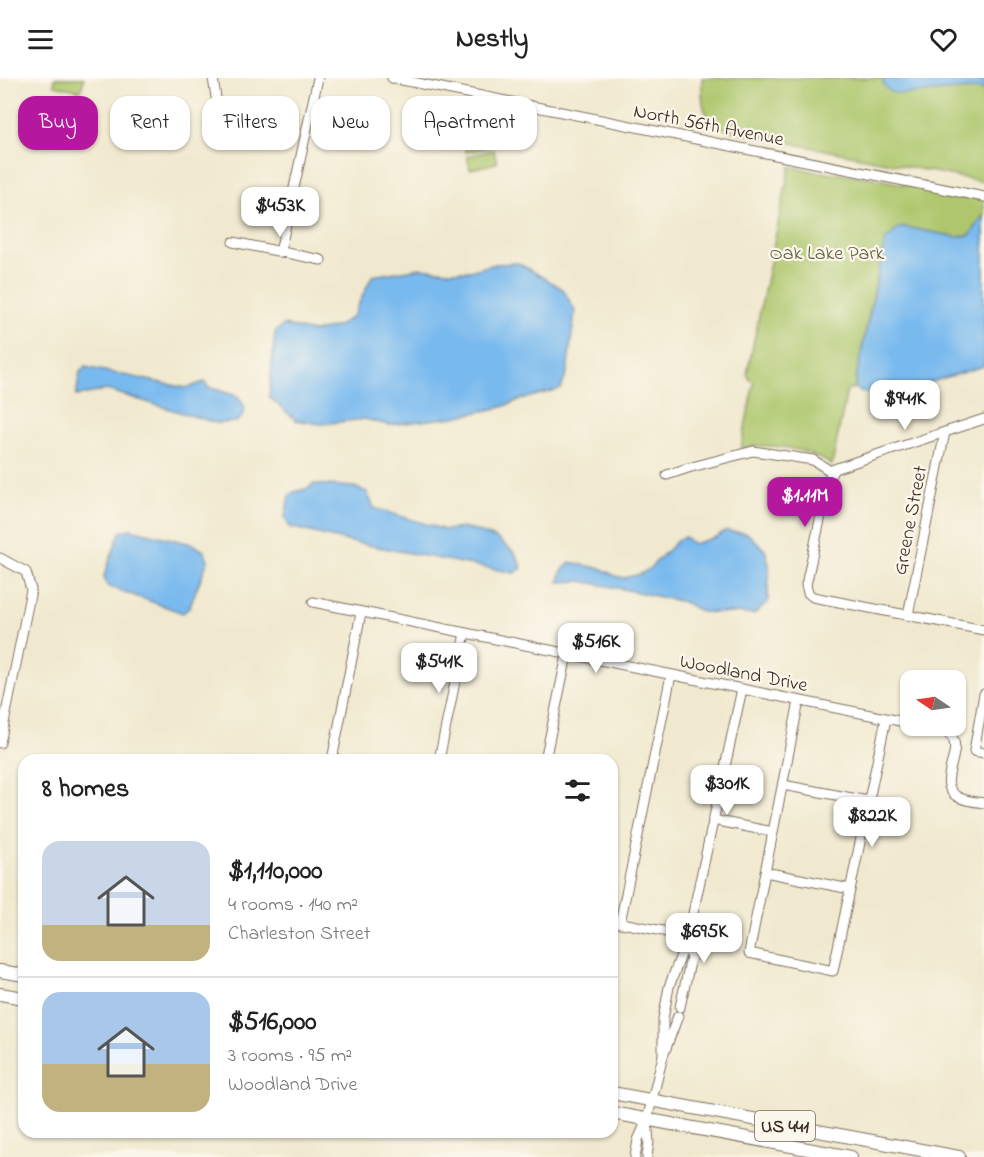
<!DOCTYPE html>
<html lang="en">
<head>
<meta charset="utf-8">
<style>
  body { margin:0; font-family:"Indie Flower",sans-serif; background:#f6f6f6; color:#222; height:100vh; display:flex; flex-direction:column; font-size:22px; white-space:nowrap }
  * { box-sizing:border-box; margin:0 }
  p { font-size:20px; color:#767676 }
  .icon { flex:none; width:33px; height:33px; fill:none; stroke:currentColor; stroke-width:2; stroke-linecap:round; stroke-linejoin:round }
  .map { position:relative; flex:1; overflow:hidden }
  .drawer { position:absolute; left:18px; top:676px; width:600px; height:384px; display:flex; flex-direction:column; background:#fff; border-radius:18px; box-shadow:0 2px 4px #0004 }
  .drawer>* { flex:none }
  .banner { position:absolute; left:18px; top:18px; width:600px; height:54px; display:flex; gap:12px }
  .needle { width:39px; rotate:283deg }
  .controls { position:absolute; left:900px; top:592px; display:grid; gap:12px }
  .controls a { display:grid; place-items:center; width:66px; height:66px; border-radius:12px; background:#fff; box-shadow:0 2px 4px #0004; font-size:30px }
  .price { position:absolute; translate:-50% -51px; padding:0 14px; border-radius:12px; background:#fff; color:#222; font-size:20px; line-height:39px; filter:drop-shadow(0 2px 3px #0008) }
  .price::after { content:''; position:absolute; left:50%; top:36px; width:18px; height:14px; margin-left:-9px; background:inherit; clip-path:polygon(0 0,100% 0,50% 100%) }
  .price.selected { background:#b5179e; color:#fff }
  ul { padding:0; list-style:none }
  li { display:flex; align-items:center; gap:18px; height:150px; padding:0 24px }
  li+li { border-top:2px solid #e0e0e0 }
  li span { display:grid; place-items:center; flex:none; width:168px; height:120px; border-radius:18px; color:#555 }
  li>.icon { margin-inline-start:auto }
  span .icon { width:72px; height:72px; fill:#fffc; stroke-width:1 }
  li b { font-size:26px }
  h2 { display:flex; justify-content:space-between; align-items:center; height:72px; padding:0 24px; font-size:26px }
  .tag { padding:0 21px; border-radius:18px; background:#fff; box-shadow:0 2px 4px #0004; font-size:21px; line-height:54px }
  .tag.selected { background:#b5179e; color:#fff }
  header { display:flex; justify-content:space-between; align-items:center; height:78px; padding:0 24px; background:#fff; font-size:27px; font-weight:700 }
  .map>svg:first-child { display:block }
</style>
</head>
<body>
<header><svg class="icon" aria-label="menu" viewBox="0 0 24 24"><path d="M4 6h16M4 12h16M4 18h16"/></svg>Nestly<svg class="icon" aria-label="heart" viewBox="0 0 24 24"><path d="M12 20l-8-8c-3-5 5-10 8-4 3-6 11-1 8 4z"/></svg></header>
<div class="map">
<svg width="984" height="1079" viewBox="0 0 984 1079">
  <rect width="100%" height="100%" fill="#fbf7ec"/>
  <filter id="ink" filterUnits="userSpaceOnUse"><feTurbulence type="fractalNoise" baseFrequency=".0167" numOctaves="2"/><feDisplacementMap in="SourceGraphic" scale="12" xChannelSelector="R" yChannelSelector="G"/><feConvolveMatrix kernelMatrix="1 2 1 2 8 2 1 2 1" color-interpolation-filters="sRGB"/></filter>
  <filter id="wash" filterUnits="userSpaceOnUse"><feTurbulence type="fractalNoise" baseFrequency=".008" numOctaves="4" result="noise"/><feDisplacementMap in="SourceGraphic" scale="24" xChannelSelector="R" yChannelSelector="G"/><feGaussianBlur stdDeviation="1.35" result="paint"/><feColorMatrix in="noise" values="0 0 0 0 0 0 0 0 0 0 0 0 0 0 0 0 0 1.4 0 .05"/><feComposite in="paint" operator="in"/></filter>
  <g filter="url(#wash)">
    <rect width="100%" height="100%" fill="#f1e9cf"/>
    <g fill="#aec76d" stroke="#747846" stroke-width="1.5">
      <polygon points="55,0 84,0 81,13 54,7"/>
      <path d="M702,0H984V104L731,53C702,43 701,28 702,0Z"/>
      <polygon points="490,55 493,68 466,74 463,61"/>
      <polygon points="494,72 497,85 470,91 467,78"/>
      <path d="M790,88L812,93L867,99L984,122V137L970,157L958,159L905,149L885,163L857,295L855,310L847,312L832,387C805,370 771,364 741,370L754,304L750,302L747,296Z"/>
    </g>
    <g fill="#79baee" stroke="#5a7286" stroke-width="1.5">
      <path d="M884,0H984V12C963,8 900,21 889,13C886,11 885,8 883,5Z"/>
      <path d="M984,137V288L891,316C877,317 867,318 855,310L857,295L885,163L899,150L905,149L957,159L970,157Z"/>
      <polygon points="518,185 563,211 575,233 567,294 561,311 519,322 502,329 454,339 388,347 365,341 321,346 296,342 269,319 275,254 284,247 313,254 338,248 353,238 372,198 421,190 449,193 470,193 495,186"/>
      <polygon points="85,289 186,310 205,304 208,309 237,318 245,329 242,339 236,344 216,345 107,312 76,318 80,294"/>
      <polygon points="313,406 354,409 367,414 374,430 445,452 466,450 496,460 515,475 522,490 514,495 352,464 290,449 285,440 289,418 294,414 309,410"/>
      <polygon points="130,451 192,466 204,473 208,482 189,530 183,535 107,508 104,498 120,454"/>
      <polygon points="725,453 747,455 765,472 769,486 768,524 754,536 702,534 684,524 618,510 581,503 559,504 561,494 570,484 602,491 615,498 624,500 641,496 650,490 678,462 685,459 693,466 716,459"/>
    </g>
  </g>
  <g filter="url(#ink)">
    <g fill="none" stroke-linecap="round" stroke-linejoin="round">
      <g stroke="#7b6d5c" stroke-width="11">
        <g id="minor">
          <polyline points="213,0 217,26"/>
          <polyline points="392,0 984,119"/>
          <polyline points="233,164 321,182"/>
          <polyline points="280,174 318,0"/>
          <polyline points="984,341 834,391 829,400 806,507 808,515 813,519 984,552"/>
          <polyline points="667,397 688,390 753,373 813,382 832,394"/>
          <polyline points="0,480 26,494 31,512 0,665"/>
          <polyline points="313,524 910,645"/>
          <polyline points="908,537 945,354"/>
          <polyline points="984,616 974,673 984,675"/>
          <polyline points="799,623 749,875 833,893 886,641"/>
          <path d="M926,648C933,650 942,651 949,656C968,671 931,707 960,720C967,723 977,724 984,725"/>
          <polyline points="332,682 361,535"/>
          <polyline points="439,682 465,555"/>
          <polyline points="545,682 567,577"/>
          <polyline points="783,707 868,723"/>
          <polyline points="713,742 773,754"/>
          <polyline points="765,794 850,811"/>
          <polyline points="612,843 688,858"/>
          <polyline points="620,845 671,597"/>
          <polyline points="680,929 691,880 688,861"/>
          <polyline points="663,978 663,941 669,909 688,858 742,611"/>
          <polyline points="635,1079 638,1062 647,1042 663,978 678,938"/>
          <polyline points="647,1079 649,1064 647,1043"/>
        </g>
      </g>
      <g stroke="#7b6d5c" stroke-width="14">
        <g id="major">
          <polyline points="0,893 24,897"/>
          <polyline points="0,916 24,920"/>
          <polyline points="612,1015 959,1079"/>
          <polyline points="612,1035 851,1079"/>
        </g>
      </g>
      <use href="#minor" stroke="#fff" stroke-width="9"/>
      <use href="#major" stroke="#fff" stroke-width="12"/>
    </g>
  </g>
  <g text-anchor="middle" stroke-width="4.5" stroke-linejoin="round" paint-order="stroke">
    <rect fill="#fbf7ec" stroke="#75685c" stroke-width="1.5" x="755" y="1033" width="60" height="30" rx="4.5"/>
    <g font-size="18" font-weight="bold" fill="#3b2a1e">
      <text x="785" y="1054">US 441</text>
    </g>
    <g font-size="20" fill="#3b2a1e" stroke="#fbf7ec">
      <text transform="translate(709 46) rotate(11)" y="7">North 56th Avenue</text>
      <text transform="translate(909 442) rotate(-79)" y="7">Greene Street</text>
      <text transform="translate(744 594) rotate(11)" y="7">Woodland Drive</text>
    </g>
    <g font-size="20" fill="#5e5936" stroke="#fbf7ec">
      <text x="827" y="181">Oak Lake Park</text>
    </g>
  </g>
</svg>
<div class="controls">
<a><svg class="needle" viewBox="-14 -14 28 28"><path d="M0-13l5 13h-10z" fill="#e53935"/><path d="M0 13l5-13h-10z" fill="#767676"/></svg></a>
</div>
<b class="price" style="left:280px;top:160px">$453K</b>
<b class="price" style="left:905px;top:353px">$941K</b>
<b class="price selected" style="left:805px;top:450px">$1.11M</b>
<b class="price" style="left:596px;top:596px">$516K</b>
<b class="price" style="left:439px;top:616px">$541K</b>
<b class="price" style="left:727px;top:738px">$301K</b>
<b class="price" style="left:872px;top:770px">$822K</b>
<b class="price" style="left:704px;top:886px">$695K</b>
<div class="banner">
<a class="tag selected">Buy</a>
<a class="tag">Rent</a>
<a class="tag">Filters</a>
<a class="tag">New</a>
<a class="tag">Apartment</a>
</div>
<section class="drawer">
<h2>8 homes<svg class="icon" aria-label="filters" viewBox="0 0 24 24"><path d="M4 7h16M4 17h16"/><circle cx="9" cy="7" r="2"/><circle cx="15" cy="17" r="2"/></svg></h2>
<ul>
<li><span style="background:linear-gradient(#c9d6e8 70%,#c2b280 0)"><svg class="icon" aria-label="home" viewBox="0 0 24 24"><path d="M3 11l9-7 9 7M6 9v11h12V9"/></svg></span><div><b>$1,110,000</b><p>4 rooms · 140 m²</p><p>Charleston Street</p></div></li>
<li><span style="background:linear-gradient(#a9c7e8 60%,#c2b280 0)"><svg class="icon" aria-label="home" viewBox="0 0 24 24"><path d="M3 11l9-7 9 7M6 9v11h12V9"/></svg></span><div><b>$516,000</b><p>3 rooms · 95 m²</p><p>Woodland Drive</p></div></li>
</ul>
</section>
</div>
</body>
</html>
